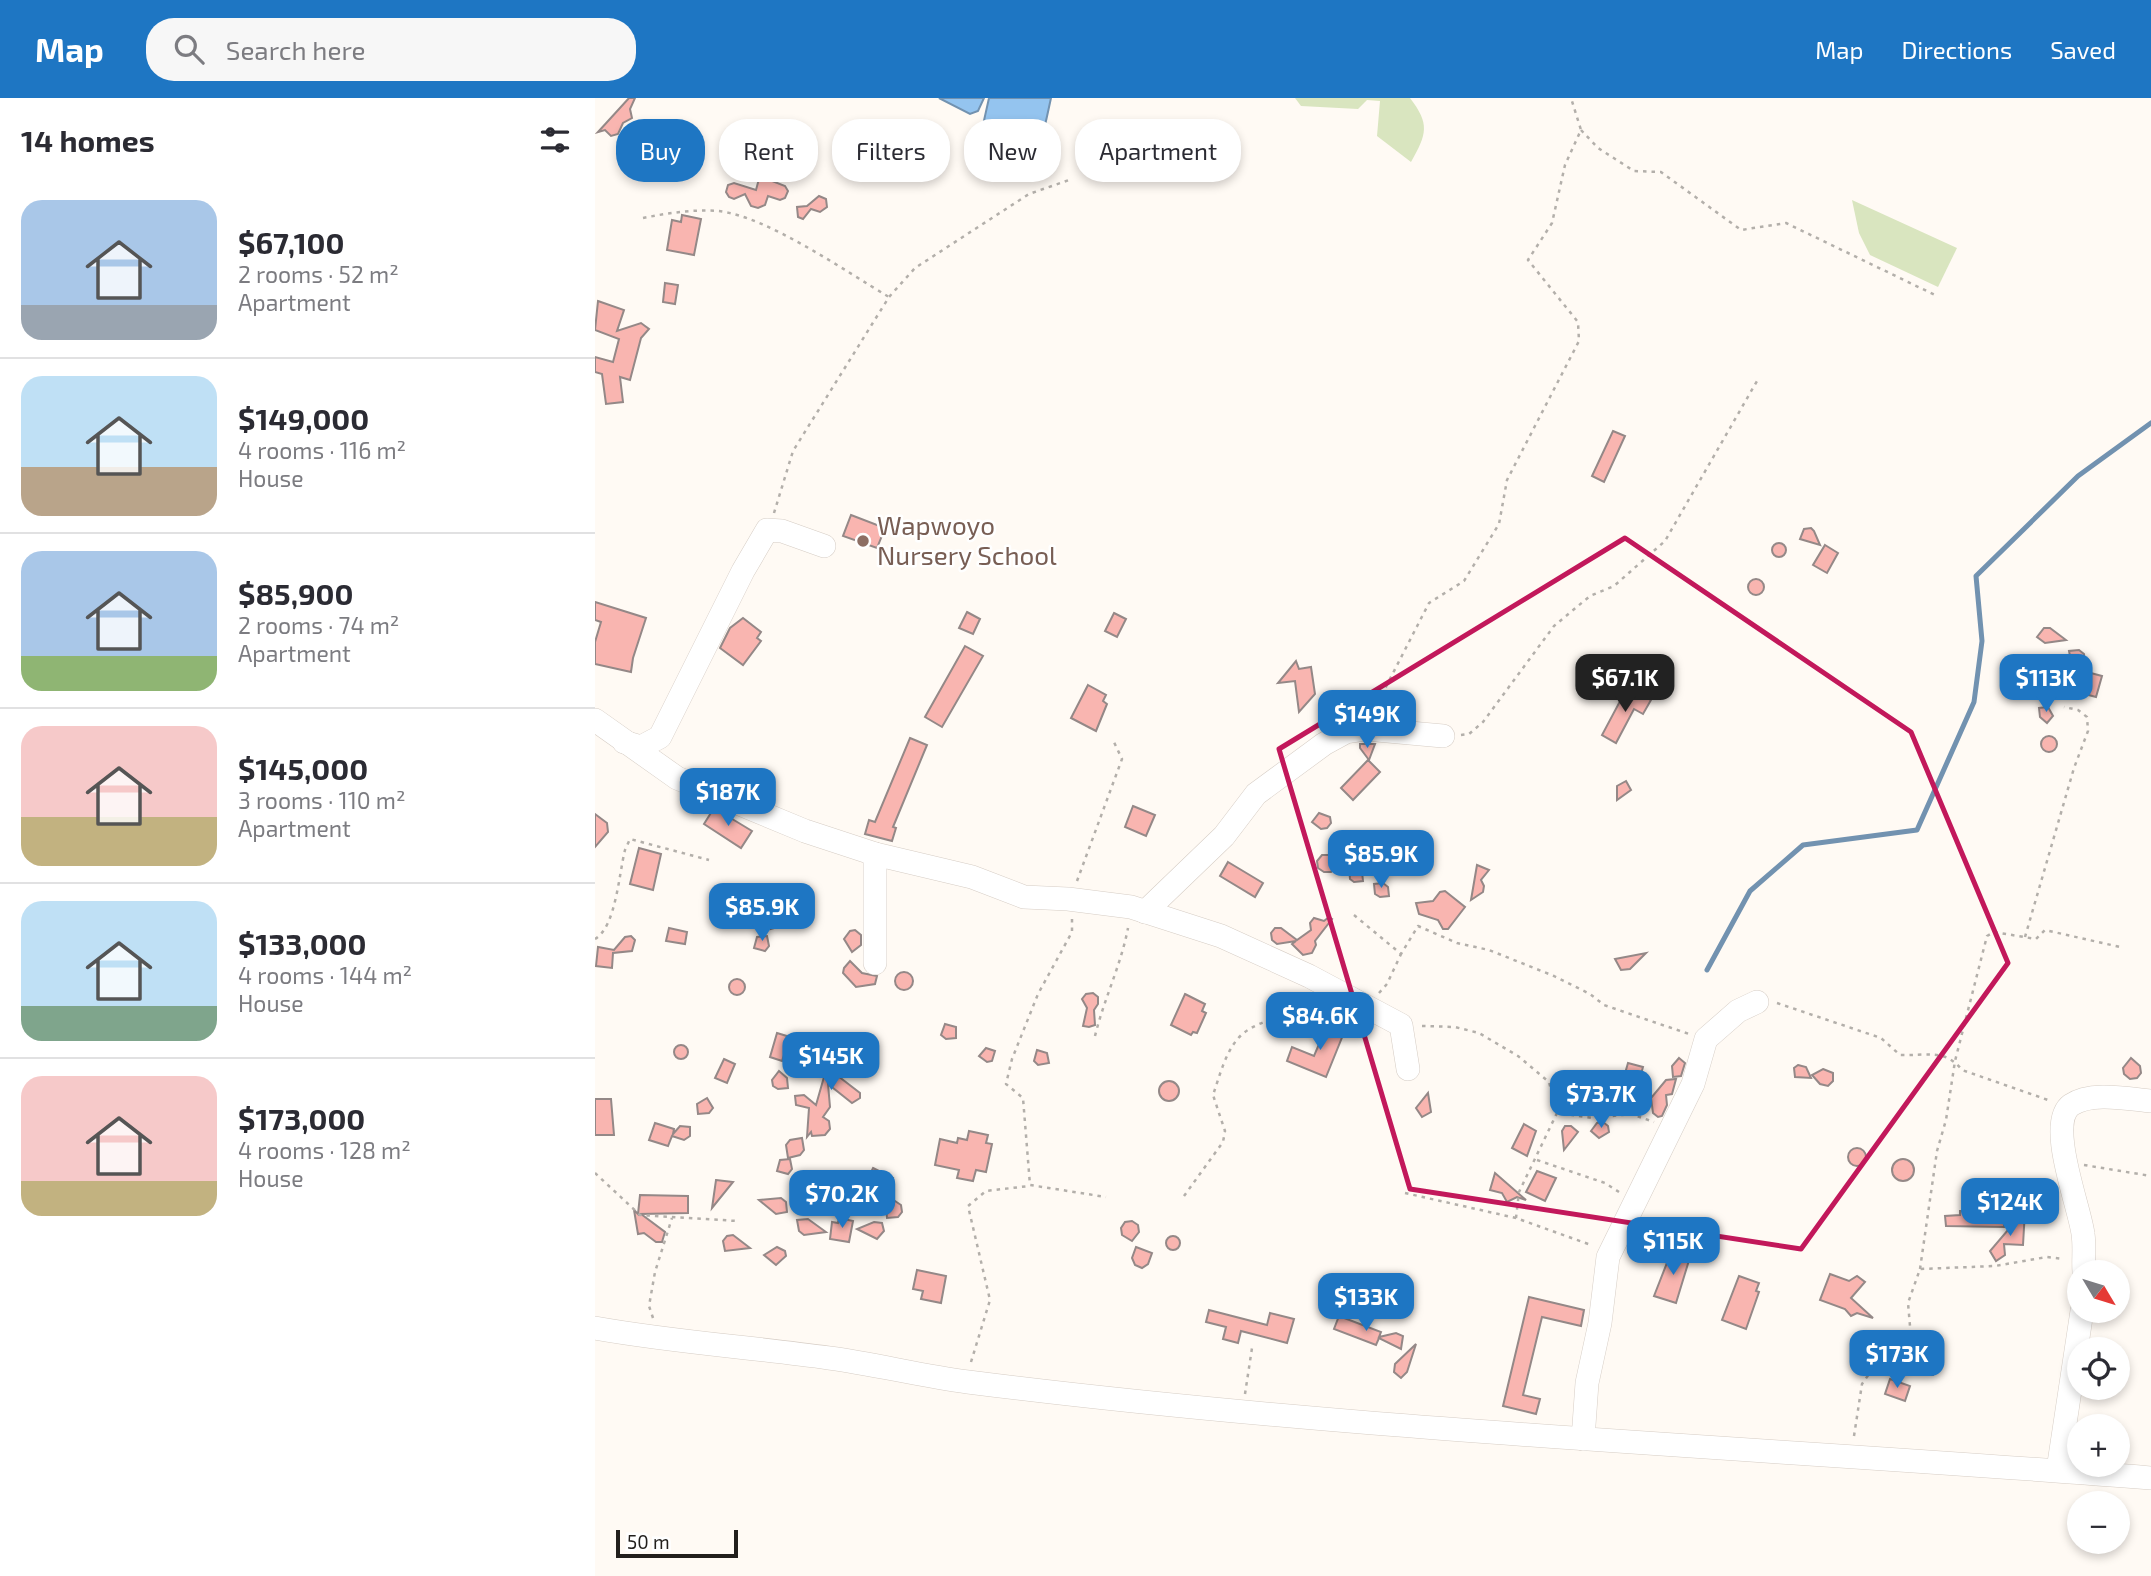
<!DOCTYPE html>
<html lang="en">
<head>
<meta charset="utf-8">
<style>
  body { margin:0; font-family:"Exo 2",sans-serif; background:#f7f7f7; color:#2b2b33; height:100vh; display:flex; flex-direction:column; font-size:26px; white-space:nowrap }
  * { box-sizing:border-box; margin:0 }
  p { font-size:23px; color:#7c7c81 }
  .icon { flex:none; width:38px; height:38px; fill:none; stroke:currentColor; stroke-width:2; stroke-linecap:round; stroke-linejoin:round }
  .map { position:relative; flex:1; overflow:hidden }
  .side { display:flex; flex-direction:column; background:#fff; width:595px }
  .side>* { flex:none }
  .hud { position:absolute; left:21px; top:21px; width:665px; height:63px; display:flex; gap:14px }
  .needle { width:46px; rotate:128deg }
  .buttons { position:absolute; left:1472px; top:1162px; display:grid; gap:14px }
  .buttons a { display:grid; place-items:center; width:63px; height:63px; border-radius:50%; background:#fff; box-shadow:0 4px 10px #0003; font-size:35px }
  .scale { position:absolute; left:21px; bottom:18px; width:122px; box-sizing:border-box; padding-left:7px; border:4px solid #221f1c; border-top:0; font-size:19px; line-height:24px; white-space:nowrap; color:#221f1c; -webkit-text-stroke:5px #fff; paint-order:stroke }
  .price { position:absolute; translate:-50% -60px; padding:0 16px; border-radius:14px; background:#1e76c3; color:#fff; font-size:23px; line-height:46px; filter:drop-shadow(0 2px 4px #0008) }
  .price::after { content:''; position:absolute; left:50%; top:42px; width:21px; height:16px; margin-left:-10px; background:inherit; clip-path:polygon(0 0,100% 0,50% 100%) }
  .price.on { background:#222; color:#fff }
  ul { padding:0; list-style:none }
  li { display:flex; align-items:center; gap:21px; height:175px; padding:0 21px }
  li+li { border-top:2px solid #e1e1e2 }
  li span { display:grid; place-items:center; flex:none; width:196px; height:140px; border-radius:21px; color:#555 }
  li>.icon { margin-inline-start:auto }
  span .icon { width:84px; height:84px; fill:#fffc; stroke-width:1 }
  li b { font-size:30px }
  h2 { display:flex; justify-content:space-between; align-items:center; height:84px; padding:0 21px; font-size:30px }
  .tag { padding:0 24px; border-radius:28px; background:#fff; box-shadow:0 4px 10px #0003; font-size:24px; line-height:63px }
  .tag.on { background:#1e76c3; color:#fff }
  header { display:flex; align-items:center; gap:42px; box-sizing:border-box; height:98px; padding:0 35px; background:#1e76c3; color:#fff }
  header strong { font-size:33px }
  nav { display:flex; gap:38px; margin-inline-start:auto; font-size:24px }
  .search { width:490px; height:63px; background:#f7f7f7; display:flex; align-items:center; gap:18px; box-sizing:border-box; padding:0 24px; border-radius:28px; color:#7c7c81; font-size:26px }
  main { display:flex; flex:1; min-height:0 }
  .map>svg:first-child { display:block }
</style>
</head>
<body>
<header>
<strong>Map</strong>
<div class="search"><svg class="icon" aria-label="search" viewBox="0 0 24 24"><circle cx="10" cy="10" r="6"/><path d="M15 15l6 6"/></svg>Search here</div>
<nav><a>Map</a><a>Directions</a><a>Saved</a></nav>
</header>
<main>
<section class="side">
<h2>14 homes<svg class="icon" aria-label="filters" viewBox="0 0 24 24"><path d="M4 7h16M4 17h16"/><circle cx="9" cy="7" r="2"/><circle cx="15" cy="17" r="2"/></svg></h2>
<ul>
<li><span style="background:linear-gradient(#a9c7e8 75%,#9aa5b1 0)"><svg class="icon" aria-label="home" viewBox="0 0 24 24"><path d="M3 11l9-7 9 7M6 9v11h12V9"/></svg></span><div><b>$67,100</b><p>2 rooms · 52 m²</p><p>Apartment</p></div></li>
<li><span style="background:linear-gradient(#bfe0f5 65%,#b9a48a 0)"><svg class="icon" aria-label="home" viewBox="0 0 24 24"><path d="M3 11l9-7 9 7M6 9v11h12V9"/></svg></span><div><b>$149,000</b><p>4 rooms · 116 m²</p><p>House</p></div></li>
<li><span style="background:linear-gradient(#a9c7e8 75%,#8fb573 0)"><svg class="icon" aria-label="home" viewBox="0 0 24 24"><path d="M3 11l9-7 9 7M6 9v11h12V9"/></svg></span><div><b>$85,900</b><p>2 rooms · 74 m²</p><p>Apartment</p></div></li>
<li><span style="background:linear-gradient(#f6c9c9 65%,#c2b280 0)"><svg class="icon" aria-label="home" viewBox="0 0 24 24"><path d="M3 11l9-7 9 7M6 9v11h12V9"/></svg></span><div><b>$145,000</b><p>3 rooms · 110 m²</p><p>Apartment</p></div></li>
<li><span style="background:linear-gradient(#bfe0f5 75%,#7fa58c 0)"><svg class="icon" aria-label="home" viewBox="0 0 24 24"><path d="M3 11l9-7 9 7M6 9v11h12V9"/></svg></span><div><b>$133,000</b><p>4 rooms · 144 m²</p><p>House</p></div></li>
<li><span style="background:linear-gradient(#f6c9c9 75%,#c2b280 0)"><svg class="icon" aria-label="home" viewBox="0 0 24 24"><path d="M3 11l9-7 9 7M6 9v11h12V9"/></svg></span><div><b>$173,000</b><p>4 rooms · 128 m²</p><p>House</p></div></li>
</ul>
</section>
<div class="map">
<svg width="1556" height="1478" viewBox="0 0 1556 1478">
  <rect width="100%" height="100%" fill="#fffaf4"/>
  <g fill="#d9e5bf">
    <path d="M700,0H815C835,26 832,36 816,64L782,38L785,3L772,2L763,11L706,8Z"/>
    <polygon points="1257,102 1362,150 1343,189 1275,157 1264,135"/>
  </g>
  <g fill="#94c4ef" stroke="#7292b0" stroke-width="2">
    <polygon points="344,0 389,0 383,13 375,16"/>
    <path d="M394,0H456C443,59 448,57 387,58L382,54Z"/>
  </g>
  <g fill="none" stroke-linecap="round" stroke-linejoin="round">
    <polyline stroke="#7292b0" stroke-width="5" points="1112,872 1155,793 1208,747 1322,732 1379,604 1387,543 1381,478 1483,378 1556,325"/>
  </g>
  <g fill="#f9b5b0" stroke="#948887" stroke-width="2">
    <polygon points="34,0 40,0 35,11 37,20 28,25 23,36 16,38 10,32 3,34"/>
    <polygon points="168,66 177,83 190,88 193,93 190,100 185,102 173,98 170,107 163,110 156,108 150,96 139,101 134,99 131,94 133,87 139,85 161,92"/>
    <polygon points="224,98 231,101 232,109 225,114 216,111 208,121 203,119 202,109 212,108"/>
    <polygon points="87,117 106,121 99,157 72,152 77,122 86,124"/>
    <polygon points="70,185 83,187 80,206 68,204"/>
    <polygon points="3,203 29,212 22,233 46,225 54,231 46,240 35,282 25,279 28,304 11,306 7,276 0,274 0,259 18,264 24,241 0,232"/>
    <polygon points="1018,333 1030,338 1009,384 997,378"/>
    <polygon points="256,417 290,430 282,450 248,438"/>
    <polygon points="1216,430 1219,433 1225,447 1205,441 1209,431"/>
    <circle cx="1184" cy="452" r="7"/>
    <polygon points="1230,447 1243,455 1232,475 1218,467"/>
    <circle cx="1161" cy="489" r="8"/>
    <polygon points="0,504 51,520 38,560 36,574 0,566 0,544 6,524 0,522"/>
    <polygon points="372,514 385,521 378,536 364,530"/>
    <polygon points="519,515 531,521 522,539 510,533"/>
    <polygon points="148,520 166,534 162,540 166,543 148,567 125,550 135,530"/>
    <polygon points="1449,530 1455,530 1471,542 1450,545 1442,539"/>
    <polygon points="370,548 388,558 347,629 330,619"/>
    <polygon points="1484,552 1489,556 1490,565 1480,567 1476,563 1474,553"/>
    <polygon points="701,563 704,571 716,569 720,596 704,614 700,583 683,585"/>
    <polygon points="1492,574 1507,578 1501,599 1486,595"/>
    <polygon points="493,587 511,597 508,603 512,606 501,633 476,620"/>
    <polygon points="1032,590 1056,602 1048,616 1039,611 1021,645 1007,637"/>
    <polygon points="1453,609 1458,618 1452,625 1445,619 1444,610"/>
    <circle cx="1454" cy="646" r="8"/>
    <polygon points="315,640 332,647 298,729 301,730 297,743 270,736 274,722 280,724"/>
    <polygon points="765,646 780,646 774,662 765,650"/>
    <polygon points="773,662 785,674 758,702 746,690"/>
    <polygon points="1031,683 1036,692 1022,702 1022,688"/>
    <polygon points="538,708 560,717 551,738 530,729"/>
    <polygon points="119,710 157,733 146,750 109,726"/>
    <polygon points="724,715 735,719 736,725 732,730 726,731 717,724"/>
    <polygon points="0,716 12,725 13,734 0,749"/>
    <polygon points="44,750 66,756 58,792 35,786"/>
    <polygon points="764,750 768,759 761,768 767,774 768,783 759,784 755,781 753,758"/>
    <polygon points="727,757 734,757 743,764 736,774 729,774 723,770 722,763"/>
    <polygon points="633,764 668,785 660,799 625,778"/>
    <polygon points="882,767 894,772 886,782 889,788 888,794 876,802"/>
    <polygon points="788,785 793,789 794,798 785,799 780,796 779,786"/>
    <polygon points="850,793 870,809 853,831 848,831 843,822 824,816 821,805 838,803 845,794"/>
    <polygon points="201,808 210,808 212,821 176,831 178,815 186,813 193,815"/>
    <polygon points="734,819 737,821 720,843 721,847 717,855 708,857 697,846 701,843 682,846 677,842 676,835 680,830 686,830 702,842 716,832 715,825 719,820 729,823"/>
    <polygon points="74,830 92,834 90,846 71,843"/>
    <polygon points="260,832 266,837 266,847 257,854 249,841 255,833"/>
    <polygon points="36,838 40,842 37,853 18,855 17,870 1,868 3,849 19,852 30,839"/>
    <polygon points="172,838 174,848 170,853 159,850 162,839"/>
    <polygon points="1051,855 1035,871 1026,872 1020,861"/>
    <polygon points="255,863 267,875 282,878 280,886 261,889 248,875 249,870"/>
    <circle cx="309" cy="883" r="9"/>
    <circle cx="142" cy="889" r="8"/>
    <polygon points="498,895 503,899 503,906 499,912 500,927 494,929 488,928 492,910 487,901 491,896"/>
    <polygon points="590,896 610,906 607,913 611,915 602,935 598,934 596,937 576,927"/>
    <polygon points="733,925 750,932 731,979 692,963 697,949 719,958"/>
    <polygon points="350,926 361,929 361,940 351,941 346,937"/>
    <polygon points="182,935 195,939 187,963 175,959"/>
    <circle cx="86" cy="954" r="7"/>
    <polygon points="391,950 400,953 397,963 392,964 384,958"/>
    <polygon points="442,952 452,955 454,965 443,967 439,963"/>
    <polygon points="233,955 241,956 251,968 261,958 272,961 269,972 243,978 265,995 265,1000 257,1005 233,986 235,1009 228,1019 234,1023 235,1031 230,1037 217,1038 216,1034 212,1039 214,1010 201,1007 200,998 209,997 221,1007 231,972 232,978 236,975 229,962"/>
    <polygon points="1084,960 1090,965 1086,978 1078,979 1077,968"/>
    <polygon points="1536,960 1545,968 1546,975 1542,980 1535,981 1529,976 1528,970"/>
    <polygon points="129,961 140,966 132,985 120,980"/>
    <polygon points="1033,965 1048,969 1036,1012 1032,987 1027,986"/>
    <polygon points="1203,967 1211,969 1216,980 1200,979 1199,970"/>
    <polygon points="1228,971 1238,975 1238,983 1233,988 1225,986 1217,977"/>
    <polygon points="184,973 192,980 193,990 183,991 178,988 177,982"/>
    <polygon points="1081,981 1077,996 1071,997 1072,1007 1067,1018 1063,1019 1058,1015 1056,1000 1071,982"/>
    <circle cx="574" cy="993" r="10"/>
    <polygon points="833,995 836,1014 827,1019 821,1010"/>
    <polygon points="112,1000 118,1010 114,1015 103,1016 102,1006"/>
    <polygon points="0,1001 16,1001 19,1037 0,1037"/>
    <polygon points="1008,1024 1013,1028 1014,1034 1004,1040 996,1033 1002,1025"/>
    <polygon points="60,1025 79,1031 78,1036 85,1028 95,1029 95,1038 89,1042 77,1038 73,1048 54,1042"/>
    <polygon points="929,1026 941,1033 932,1058 917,1050"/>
    <polygon points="970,1028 976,1028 983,1034 969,1052 967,1033"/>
    <polygon points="374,1033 393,1037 391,1045 397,1046 391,1074 381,1072 378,1083 362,1080 364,1072 340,1067 345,1041 362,1045 363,1040 372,1042"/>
    <polygon points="207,1040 209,1052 205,1057 193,1060 191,1047 195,1042"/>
    <circle cx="1262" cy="1059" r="9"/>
    <polygon points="195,1061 197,1071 193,1076 182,1073 185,1062"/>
    <circle cx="1308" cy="1072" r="11"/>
    <polygon points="278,1070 298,1080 290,1097 270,1087"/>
    <polygon points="942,1073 961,1080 950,1103 931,1094"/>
    <polygon points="900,1075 931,1102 922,1099 912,1104 907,1095 895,1092"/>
    <polygon points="121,1082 138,1084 117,1110"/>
    <polygon points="45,1097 93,1098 93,1115 46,1116 70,1134 67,1144 61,1144 49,1135 43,1136 39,1112 43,1116"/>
    <polygon points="186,1100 191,1104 192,1114 181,1116 164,1102"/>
    <polygon points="297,1101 306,1107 307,1114 303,1119 292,1120 291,1109"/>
    <polygon points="1430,1112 1428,1147 1409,1146 1410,1157 1401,1163 1395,1153"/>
    <polygon points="1365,1113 1410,1114 1409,1129 1351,1128 1350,1118 1365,1117"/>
    <polygon points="244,1120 258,1123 254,1144 235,1141 237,1124 243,1125"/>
    <polygon points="213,1121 231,1134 209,1137 204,1133 202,1122"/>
    <polygon points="537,1123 543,1127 544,1134 537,1143 527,1137 526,1130 530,1124"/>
    <polygon points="279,1124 287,1125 289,1133 282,1141 262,1131"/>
    <polygon points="138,1137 155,1150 130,1153 128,1143 132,1138"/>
    <circle cx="578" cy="1145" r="7"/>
    <polygon points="182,1149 190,1153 191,1158 181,1167 169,1157"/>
    <polygon points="541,1149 557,1155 553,1166 547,1170 540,1167 537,1160"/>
    <polygon points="1077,1152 1095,1159 1081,1205 1059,1198"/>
    <polygon points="322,1172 351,1178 346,1205 326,1201 328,1193 318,1191"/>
    <polygon points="1235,1176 1254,1183 1262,1178 1270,1184 1256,1200 1278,1220 1262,1215 1256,1218 1250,1211 1225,1202"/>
    <polygon points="1144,1178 1164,1185 1161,1193 1164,1194 1151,1231 1127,1222"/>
    <polygon points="934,1199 989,1212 986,1228 947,1219 928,1297 945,1301 941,1316 908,1308"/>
    <polygon points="614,1212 672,1227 675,1215 699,1221 692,1245 646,1233 643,1245 628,1241 631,1229 611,1224"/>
    <polygon points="744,1218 786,1234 784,1239 801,1235 808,1238 806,1251 784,1240 781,1247 739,1231"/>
    <polygon points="821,1246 812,1274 806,1280 799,1274 800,1266"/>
    <polygon points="1300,1246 1301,1256 1295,1263 1285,1255 1291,1247"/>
    <circle cx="1269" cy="1259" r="8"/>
    <polygon points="1332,1258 1341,1265 1342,1271 1338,1277 1331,1277 1326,1273 1325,1266"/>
    <polygon points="1295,1281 1315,1288 1310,1303 1290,1296"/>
  </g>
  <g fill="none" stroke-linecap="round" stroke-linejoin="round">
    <g stroke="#d6cdc5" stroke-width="24">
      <g id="minor">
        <polyline points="0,622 82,680 210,733 280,756 377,779 429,799 473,801 536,809 626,838 714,878 806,927 813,971"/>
        <polyline points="29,644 46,649 65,639 148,473 172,432 187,433 229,448"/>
        <polyline points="550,814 629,738 661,696 729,646 751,634 771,631 848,638"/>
        <polyline points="280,865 280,756"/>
        <path d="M1489,1174C1488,1162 1490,1149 1488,1136C1485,1110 1451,1025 1476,1007C1496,993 1534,1001 1556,1003"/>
        <path d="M0,1230C78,1244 156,1249 234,1260C280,1266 326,1278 373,1284C766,1334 1162,1349 1556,1380"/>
        <polyline points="988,1341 992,1285 1005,1225 1013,1159 1098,986 1111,941 1143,913 1162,904"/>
        <polyline points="1463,1372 1487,1213"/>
      </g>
    </g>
    <g stroke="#b3afaa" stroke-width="2.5" stroke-dasharray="3.5 5" stroke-linecap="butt">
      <polyline points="986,32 1003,50 1039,73 1066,74 1146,132 1191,125 1342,198"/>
      <path d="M48,120C73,115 99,111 124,113C173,119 250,173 294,199"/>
      <polyline points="179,415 198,353 294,199 320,170 434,96 477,81"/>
      <polyline points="779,612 834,505 869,483 904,426 912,382 984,243 983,224 933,162 957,125 970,67 986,32 976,0"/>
      <polyline points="866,637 874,636 888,624 959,528 995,498 1019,488 1070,443 1162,283"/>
      <polyline points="482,783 527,661 518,642"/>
      <polyline points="759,817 806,856 823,828 862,845 894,852 959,878 995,896 1009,907 1094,936"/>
      <polyline points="477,821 477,834 443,896 417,961 411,986 428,1000 435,1087 511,1099"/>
      <polyline points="1430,839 1479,670 1493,633 1492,619 1483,612 1469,609"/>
      <path d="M0,841C21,829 24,775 30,752L35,741L114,762"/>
      <polyline points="784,895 792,886 806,856"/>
      <path d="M1182,905L1286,940L1305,957C1330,958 1350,950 1367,972L1456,1003"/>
      <polyline points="827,928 860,929 884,935 923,958 954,984 962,1014"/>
      <path d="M500,938C509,901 526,867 533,830"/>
      <polyline points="942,1062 1010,1085 1024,1094"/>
      <polyline points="1489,1067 1556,1078"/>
      <polyline points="0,1075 45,1117 142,1123"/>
      <polyline points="810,1095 921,1120 996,1147"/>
      <path d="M589,1098L628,1044L630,1033L618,997C625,977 632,947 650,934C669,920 697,920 707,894"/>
      <polyline points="921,1120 924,1094 962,1015 998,1020 1036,1016 1059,1024"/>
      <polyline points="1325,1171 1342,1053 1351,1022 1360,963 1392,838 1399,834 1441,841 1450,832 1525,849"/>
      <polyline points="58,1220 54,1208 60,1174 77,1120"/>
      <polyline points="376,1264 395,1202 373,1108 391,1093 434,1088"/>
      <polyline points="650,1296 657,1250"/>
      <polyline points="1259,1338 1267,1286 1279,1269 1311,1255 1315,1228 1313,1205 1325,1171 1400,1168 1452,1159 1469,1161"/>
    </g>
    <use href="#minor" stroke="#fff" stroke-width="23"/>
  </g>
  <path fill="none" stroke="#c2185b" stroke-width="5" stroke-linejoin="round" d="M1030,440L1316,634L1413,865L1206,1151L815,1091L684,651Z"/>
  <circle fill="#8d6e63" stroke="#fff" stroke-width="2.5" cx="268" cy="443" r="7"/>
  <g text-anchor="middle" stroke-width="5" stroke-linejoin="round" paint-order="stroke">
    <g font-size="26" fill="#785e54" stroke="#fff" text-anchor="start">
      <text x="282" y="437">Wapwoyo<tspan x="282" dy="30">Nursery School</tspan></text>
    </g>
  </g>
</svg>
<div class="buttons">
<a><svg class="needle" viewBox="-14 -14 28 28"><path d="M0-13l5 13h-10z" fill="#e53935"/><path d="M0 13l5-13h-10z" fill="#7c7c81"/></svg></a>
<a><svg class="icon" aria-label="locate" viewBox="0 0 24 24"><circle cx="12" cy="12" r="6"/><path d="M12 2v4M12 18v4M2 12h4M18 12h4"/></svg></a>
<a>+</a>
<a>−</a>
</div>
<div class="scale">50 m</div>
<b class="price on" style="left:1030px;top:616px">$67.1K</b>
<b class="price" style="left:1451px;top:616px">$113K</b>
<b class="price" style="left:772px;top:652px">$149K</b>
<b class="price" style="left:133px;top:730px">$187K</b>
<b class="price" style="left:786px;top:792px">$85.9K</b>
<b class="price" style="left:167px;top:845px">$85.9K</b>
<b class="price" style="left:725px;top:954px">$84.6K</b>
<b class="price" style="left:236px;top:994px">$145K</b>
<b class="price" style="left:1006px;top:1032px">$73.7K</b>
<b class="price" style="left:247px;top:1132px">$70.2K</b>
<b class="price" style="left:1415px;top:1140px">$124K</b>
<b class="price" style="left:1078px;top:1179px">$115K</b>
<b class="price" style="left:771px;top:1235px">$133K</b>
<b class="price" style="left:1302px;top:1292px">$173K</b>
<div class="hud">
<a class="tag on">Buy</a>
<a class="tag">Rent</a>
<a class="tag">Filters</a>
<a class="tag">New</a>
<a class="tag">Apartment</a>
</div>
</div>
</main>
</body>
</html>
